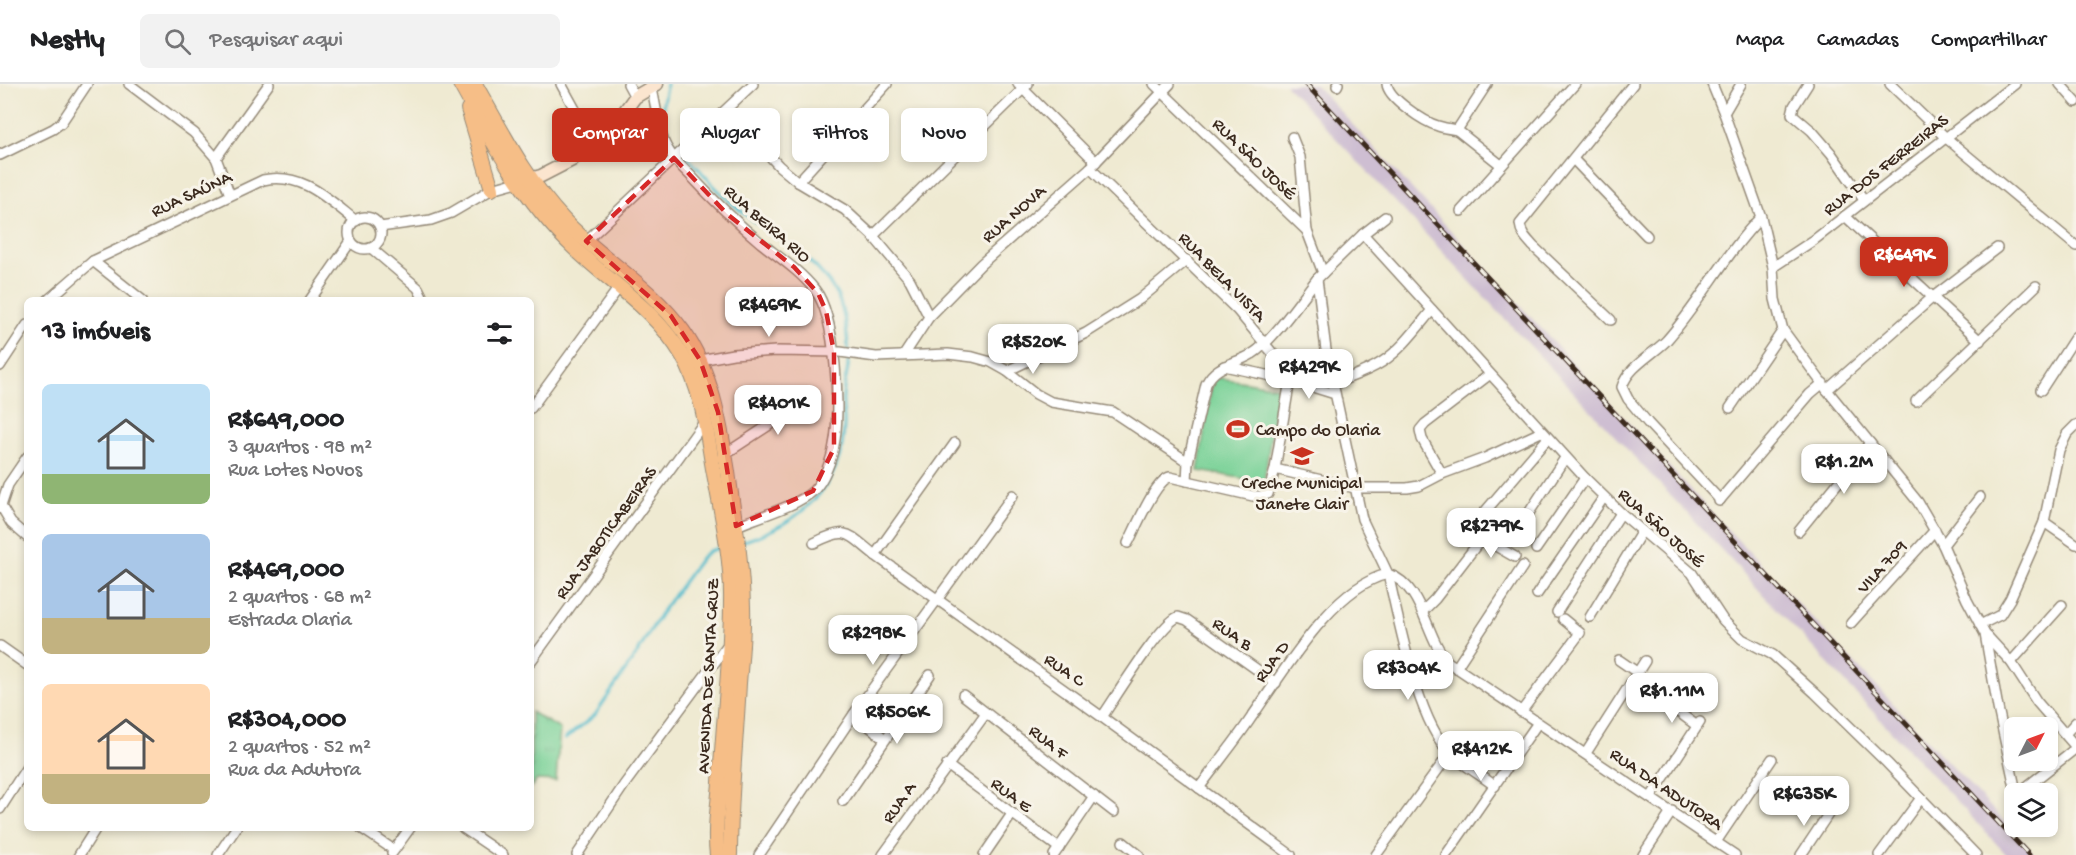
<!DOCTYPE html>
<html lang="pt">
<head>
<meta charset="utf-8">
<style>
  body { margin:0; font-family:"Gochi Hand",sans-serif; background:#f2f2f2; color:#202124; height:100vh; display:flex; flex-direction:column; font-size:22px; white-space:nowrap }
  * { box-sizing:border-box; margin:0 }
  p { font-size:20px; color:#757577 }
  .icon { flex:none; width:33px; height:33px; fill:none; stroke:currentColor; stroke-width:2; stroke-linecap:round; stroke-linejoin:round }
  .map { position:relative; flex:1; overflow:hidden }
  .panel { position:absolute; left:24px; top:213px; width:510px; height:534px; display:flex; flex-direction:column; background:#fff; border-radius:9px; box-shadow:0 3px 9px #0003 }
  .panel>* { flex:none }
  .guide { position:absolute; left:552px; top:24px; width:570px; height:54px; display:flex; gap:12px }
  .needle { width:39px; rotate:48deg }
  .controls { position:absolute; left:2004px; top:633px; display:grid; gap:12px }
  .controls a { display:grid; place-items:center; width:54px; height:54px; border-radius:9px; background:#fff; box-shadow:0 3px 9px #0003; font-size:30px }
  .price { position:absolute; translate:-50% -51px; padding:0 14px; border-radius:12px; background:#fff; color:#222; font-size:20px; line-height:39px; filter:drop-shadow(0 2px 3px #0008) }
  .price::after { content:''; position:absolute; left:50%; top:36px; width:18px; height:14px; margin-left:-9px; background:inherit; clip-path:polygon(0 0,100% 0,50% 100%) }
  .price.selected { background:#c8321e; color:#fff }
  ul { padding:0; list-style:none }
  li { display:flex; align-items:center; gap:18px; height:150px; padding:0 18px }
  li span { display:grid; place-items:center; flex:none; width:168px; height:120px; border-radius:9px; color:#555 }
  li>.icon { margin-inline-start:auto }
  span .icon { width:72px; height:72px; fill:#fffc; stroke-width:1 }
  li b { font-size:26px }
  h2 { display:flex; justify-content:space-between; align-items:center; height:72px; padding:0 18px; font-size:26px }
  .tag { padding:0 21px; border-radius:9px; background:#fff; box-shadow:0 3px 9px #0003; font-size:21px; line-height:54px }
  .tag.selected { background:#c8321e; color:#fff }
  header { display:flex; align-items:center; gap:36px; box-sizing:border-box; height:84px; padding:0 30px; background:#fff; border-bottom:2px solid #e0e0e0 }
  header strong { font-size:28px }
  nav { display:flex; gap:33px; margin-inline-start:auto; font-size:21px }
  .search { width:420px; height:54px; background:#f2f2f2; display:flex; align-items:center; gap:15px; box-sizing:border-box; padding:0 21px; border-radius:9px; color:#757577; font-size:22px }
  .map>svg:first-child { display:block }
</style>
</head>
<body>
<header>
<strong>Nestly</strong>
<div class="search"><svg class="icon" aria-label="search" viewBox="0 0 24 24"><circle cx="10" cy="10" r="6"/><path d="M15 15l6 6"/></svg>Pesquisar aqui</div>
<nav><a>Mapa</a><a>Camadas</a><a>Compartilhar</a></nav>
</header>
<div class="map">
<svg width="2076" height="771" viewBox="0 0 2076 771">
  <defs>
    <pattern id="grass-tufts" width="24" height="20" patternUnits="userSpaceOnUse" patternTransform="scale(1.5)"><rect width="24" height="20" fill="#7ad298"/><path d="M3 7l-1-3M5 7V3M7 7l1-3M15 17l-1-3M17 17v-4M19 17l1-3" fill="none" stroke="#6ab483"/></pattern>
  </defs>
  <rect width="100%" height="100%" fill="#f7f3e8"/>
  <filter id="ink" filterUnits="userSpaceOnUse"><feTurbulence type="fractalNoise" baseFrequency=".0167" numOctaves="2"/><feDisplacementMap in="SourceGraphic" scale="12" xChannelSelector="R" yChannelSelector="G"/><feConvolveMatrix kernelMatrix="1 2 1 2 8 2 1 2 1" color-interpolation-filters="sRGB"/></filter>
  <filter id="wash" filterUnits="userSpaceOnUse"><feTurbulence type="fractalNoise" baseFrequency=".008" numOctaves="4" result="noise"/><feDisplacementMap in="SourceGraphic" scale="24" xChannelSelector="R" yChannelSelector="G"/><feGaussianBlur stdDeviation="1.35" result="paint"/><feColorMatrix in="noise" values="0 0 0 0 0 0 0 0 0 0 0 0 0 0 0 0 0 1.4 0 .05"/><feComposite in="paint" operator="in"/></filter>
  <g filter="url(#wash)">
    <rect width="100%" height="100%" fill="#efead2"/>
    <polygon fill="#cebed2" points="1285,0 1315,0 1698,414 2036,771 2007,771"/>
    <polygon fill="url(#grass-tufts)" stroke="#5a7e5b" stroke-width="1.5" points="531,628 560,645 556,697 537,696 531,703"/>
    <polygon fill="#7ad298" stroke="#5a7e5b" stroke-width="1.5" points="1213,293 1278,303 1264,398 1198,387"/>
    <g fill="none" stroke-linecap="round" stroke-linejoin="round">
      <g stroke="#50bbcc" stroke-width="3">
        <path d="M667,0C663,14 660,31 666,45C672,61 685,71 697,83C709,96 721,111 735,122C770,152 814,169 837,211C845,227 850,265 848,282C847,293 843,303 843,314C842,323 845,332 844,341C843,404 797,441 741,458"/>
        <polyline points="565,655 595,631 638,568 661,529 701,474 709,467 723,463"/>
      </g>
    </g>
  </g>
  <g filter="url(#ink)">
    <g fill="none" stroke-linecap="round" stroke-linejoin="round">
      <g stroke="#958a78" stroke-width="12">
        <g id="street">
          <polyline points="129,0 194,49 216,74 230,111"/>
          <polyline points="561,0 593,58"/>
          <polyline points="628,0 635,13"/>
          <polyline points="1018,0 1096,78"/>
          <polyline points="1154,0 1307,147"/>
          <path d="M1387,0C1388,14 1424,38 1438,42C1444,44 1451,45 1457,46"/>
          <polyline points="1487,0 1457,46 1501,81"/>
          <polyline points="1712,0 1724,29 1761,133 1773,183 1775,215 1783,246 1827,306 1918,418 1943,461 1967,516 1985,550 1998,624 2015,703 2019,706 2025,704 2076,664"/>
          <polyline points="1808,0 1794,22 1792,30 1812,47 1831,69 1864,116"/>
          <polyline points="1890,0 1945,53 2076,162"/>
          <polyline points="2060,0 2076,18"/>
          <polyline points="1337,2 1338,0"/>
          <path d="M652,5C656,22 658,42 664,58C670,72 682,83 692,93C714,117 736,138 761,159C780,174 800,187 815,206C836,232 841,329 834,361C832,375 824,396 814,406C800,421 755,434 736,442"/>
          <polyline points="727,26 779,82 798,98 845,126 873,152 910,196 929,233 904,271"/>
          <polyline points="1724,29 1741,0"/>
          <path d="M1292,53L1300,73L1307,147L1323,189L1317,195L1326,266L1362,435L1388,490C1424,502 1425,553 1448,578L1735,771"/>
          <polyline points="0,71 53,45 61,39 87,0"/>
          <polyline points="216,74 269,0"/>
          <polyline points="1574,76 1647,152"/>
          <polyline points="1090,84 1237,226 1279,277 1290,296"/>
          <polyline points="798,98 887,0"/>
          <polyline points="1461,127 1575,0"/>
          <polyline points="1845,132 1980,257"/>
          <circle cx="365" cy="149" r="16"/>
          <polyline points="380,143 431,136 451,129 492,105 517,98"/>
          <polyline points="1363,150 1585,394 1621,429 1692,489 1723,536 1742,555 1773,571 1815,609 1887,679 1976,771"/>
          <polyline points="873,152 1028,0"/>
          <polyline points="586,157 753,0"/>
          <polyline points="371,164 418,204 424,216"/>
          <polyline points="93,177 142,216"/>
          <polyline points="1773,183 1814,156 2015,0"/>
          <polyline points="1323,189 1363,150 1385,133"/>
          <path d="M48,216L93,177L263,96C302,88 327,114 356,137"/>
          <polyline points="310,216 351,157"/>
          <polyline points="929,233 981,180 1090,84 1170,0"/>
          <path d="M1611,236L1533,162C1527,155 1521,150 1520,140L1633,0"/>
          <polyline points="700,276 733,270 776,267 840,268 876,273 948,270 973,273 991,278 1007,287 1036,310 1051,318 1113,328 1188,378"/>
          <polyline points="0,282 27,241"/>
          <polyline points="1224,282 1290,296 1335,310"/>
          <polyline points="1007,287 1086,249 1140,215 1187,176"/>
          <path d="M1333,300C1350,293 1367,288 1382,278C1402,265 1417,244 1432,226"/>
          <polyline points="1827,306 1933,213 1997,164"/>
          <polyline points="2041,306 2076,252"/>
          <polyline points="1916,317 2036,202"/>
          <polyline points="531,324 620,202"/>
          <polyline points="1730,324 1783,246"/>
          <polyline points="725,370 803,319"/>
          <polyline points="27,373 8,401 1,422 11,439 27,453"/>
          <polyline points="1275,385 1355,404 1407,404 1419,402 1442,390 1485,374 1541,348"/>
          <polyline points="1442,390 1422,355 1420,346 1425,340 1489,291"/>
          <path d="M1187,397L1188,378L1206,300C1216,280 1234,281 1252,270C1271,259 1302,214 1317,195"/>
          <path d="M1720,416L1648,339L1628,315L1622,303C1628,283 1652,271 1666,257C1701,218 1724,171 1761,133"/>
          <polyline points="1719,417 1810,310 1823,299"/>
          <polyline points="2044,438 2076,460"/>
          <polyline points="1471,444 1548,354"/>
          <polyline points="1799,447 1870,359"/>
          <polyline points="1511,456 1565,374"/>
          <path d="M814,459C848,442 847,449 875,471L1102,633L1291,771"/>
          <path d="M1128,459C1136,444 1155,396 1170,393L1253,412H1261L1268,410L1275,385L1290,296"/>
          <polyline points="1943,461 1980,413"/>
          <polyline points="1536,465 1585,394"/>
          <polyline points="875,471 955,359"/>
          <polyline points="1537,510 1604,413"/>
          <polyline points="1422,528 1435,515 1482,454 1515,473"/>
          <polyline points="1557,528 1621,429"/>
          <polyline points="1590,533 1642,447"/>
          <polyline points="1851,539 1935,446"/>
          <polyline points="1980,541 2000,531 2010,515 2044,438 2059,366 2067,350 2076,341"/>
          <polyline points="1987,552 2011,578 2037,618 2076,663"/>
          <polyline points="0,562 27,581"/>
          <polyline points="1619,576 1638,589"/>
          <polyline points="531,577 705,337"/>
          <polyline points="2011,578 2062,521"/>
          <polyline points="1456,584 1523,482"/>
          <polyline points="963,611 1114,728"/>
          <polyline points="1664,617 1697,642"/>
          <polyline points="1521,628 1580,549 1563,535"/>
          <polyline points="854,630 885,655"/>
          <path d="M1102,633C1116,613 1159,541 1178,533L1187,536L1276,599"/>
          <polyline points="2065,650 2076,638"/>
          <polyline points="1586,669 1645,577"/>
          <polyline points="947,681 1059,764"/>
          <path d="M1199,704C1216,681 1235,658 1251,634C1283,589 1333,502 1388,490C1399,536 1417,638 1451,670C1464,682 1481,691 1495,702"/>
          <polyline points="1651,713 1700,638"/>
          <polyline points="843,717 930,591"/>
          <polyline points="0,725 27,683"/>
          <polyline points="361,744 394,766"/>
          <polyline points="463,744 503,771"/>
          <polyline points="1123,758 1139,771"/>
          <polyline points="1716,758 1772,675"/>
          <polyline points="392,769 410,744"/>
          <polyline points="79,771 96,744"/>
          <polyline points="218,771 236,744"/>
          <polyline points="577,771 624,701 729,559"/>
          <polyline points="759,771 854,630 1013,411"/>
          <polyline points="883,771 986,629"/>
          <polyline points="984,771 1012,730"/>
          <polyline points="1054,771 1094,712"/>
          <polyline points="1376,771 1450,669"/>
          <polyline points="1446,771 1537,640"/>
          <polyline points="1643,771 1672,727"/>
          <polyline points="1801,771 1829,729"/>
          <polyline points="1879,771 1921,714"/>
        </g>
      </g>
      <g stroke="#958a78" stroke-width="15">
        <polyline id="secondary" points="522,97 541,92 572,76 619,35 635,13 657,0"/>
      </g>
      <g stroke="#958a78" stroke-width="16">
        <g id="primary">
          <path d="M460,0C492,58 525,117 573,163C610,199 655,225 682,271C701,304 706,342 712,379C720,424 732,472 731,518C731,578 723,639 720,699C718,722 714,747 717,771"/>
          <path d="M475,0C502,47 526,96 564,136C601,175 651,202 683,247C712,288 720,339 728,388C734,433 742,477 743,523C744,548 741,574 739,599C736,657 730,714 730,771"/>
          <polyline points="468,25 492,105"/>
        </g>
      </g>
      <use href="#street" stroke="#fff" stroke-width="9"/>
      <use href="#secondary" stroke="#fbe5cf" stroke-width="12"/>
      <use href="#primary" stroke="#f6be87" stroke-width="14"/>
      <g stroke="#3b2a1e" stroke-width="5">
        <polyline id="rail" points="1306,0 2029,771"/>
      </g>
      <use href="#rail" stroke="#f7f3e8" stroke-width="3" stroke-dasharray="9" stroke-linecap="butt"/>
    </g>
  </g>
  <path fill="#d62828" fill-opacity="0.2" stroke="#d62828" stroke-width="4.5" stroke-dasharray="12 8" stroke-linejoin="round" d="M674,74L727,130L794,183L818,209L826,227L834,268V364L813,407L736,442L718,328L700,276L671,232L586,157Z"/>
  <defs>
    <g id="stadium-bare" transform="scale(1.8)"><path d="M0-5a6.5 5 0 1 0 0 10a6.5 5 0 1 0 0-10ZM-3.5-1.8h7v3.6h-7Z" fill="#c8321e" stroke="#f7f3e8" stroke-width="2.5" paint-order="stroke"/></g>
    <g id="school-bare" transform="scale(1.8)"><path d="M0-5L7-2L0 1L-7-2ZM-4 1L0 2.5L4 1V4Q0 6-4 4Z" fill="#c8321e" stroke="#f7f3e8" stroke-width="2.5" paint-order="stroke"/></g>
  </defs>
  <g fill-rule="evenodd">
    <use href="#stadium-bare" x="1238" y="345"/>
    <use href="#school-bare" x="1302" y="372"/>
  </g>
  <g text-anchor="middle" stroke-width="6" stroke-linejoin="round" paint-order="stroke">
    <g font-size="18" fill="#3b2a1e" stroke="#f7f3e8">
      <text transform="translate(1255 74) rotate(44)" y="6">RUA SÃO JOSÉ</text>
      <text transform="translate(1885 80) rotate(-38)" y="6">RUA DOS FERREIRAS</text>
      <text transform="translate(191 109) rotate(-25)" y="6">RUA SAÚNA</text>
      <text transform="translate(1013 129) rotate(-41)" y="6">RUA NOVA</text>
      <text transform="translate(768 139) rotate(41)" y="6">RUA BEIRA RIO</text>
      <text transform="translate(1223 192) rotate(46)" y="6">RUA BELA VISTA</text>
      <text transform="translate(1662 443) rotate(42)" y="6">RUA SÃO JOSÉ</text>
      <text transform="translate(605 448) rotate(-54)" y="6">RUA JABOTICABEIRAS</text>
      <text transform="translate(1881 482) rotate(-48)" y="6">VILA 709</text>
      <text transform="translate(1233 549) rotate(35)" y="6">RUA B</text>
      <text transform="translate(1271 577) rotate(-54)" y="6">RUA D</text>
      <text transform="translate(1065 585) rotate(35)" y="6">RUA C</text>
      <text transform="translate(707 592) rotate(-87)" y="6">AVENIDA DE SANTA CRUZ</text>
      <text transform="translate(1049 657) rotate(38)" y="6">RUA F</text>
      <text transform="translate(1667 704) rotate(34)" y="6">RUA DA ADUTORA</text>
      <text transform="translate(1012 710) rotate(37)" y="6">RUA E</text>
      <text transform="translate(898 718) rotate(-55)" y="6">RUA A</text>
    </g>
    <g font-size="18" fill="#3b2a1e" stroke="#f7f3e8" text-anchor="start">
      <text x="1256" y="351">Campo do Olaria</text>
      <text x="1302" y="404" text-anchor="middle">Creche Municipal<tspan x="1302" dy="21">Janete Clair</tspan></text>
    </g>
  </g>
</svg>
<div class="controls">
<a><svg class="needle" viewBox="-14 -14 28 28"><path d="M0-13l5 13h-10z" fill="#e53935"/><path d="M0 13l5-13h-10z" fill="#757577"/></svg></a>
<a><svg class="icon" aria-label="layers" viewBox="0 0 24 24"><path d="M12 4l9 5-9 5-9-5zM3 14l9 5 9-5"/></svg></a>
</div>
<b class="price selected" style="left:1904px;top:204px">R$649K</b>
<b class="price" style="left:769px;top:254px">R$469K</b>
<b class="price" style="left:1033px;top:291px">R$520K</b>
<b class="price" style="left:1309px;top:316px">R$429K</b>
<b class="price" style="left:778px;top:352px">R$401K</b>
<b class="price" style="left:1844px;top:411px">R$1.2M</b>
<b class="price" style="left:1491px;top:475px">R$279K</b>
<b class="price" style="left:873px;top:582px">R$298K</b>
<b class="price" style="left:1408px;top:617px">R$304K</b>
<b class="price" style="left:1672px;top:640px">R$1.11M</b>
<b class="price" style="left:897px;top:661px">R$506K</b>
<b class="price" style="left:1481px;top:698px">R$412K</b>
<b class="price" style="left:1804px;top:743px">R$635K</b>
<div class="guide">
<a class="tag selected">Comprar</a>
<a class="tag">Alugar</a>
<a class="tag">Filtros</a>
<a class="tag">Novo</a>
</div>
<section class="panel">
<h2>13 imóveis<svg class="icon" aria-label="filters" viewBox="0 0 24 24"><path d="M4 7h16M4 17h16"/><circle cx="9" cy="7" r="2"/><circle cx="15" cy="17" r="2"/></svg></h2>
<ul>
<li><span style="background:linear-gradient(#bfe0f5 75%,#8fb573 0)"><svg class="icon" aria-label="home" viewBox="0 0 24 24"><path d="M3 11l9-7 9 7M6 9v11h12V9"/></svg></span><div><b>R$649,000</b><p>3 quartos · 98 m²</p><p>Rua Lotes Novos</p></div></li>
<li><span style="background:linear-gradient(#a9c7e8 70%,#c2b280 0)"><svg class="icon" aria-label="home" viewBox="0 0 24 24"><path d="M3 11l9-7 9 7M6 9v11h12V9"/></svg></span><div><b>R$469,000</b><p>2 quartos · 68 m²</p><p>Estrada Olaria</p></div></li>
<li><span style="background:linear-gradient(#ffd9b3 75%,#c2b280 0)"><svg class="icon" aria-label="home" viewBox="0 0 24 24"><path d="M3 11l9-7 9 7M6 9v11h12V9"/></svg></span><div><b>R$304,000</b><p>2 quartos · 52 m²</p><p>Rua da Adutora</p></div></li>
</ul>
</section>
</div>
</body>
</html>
